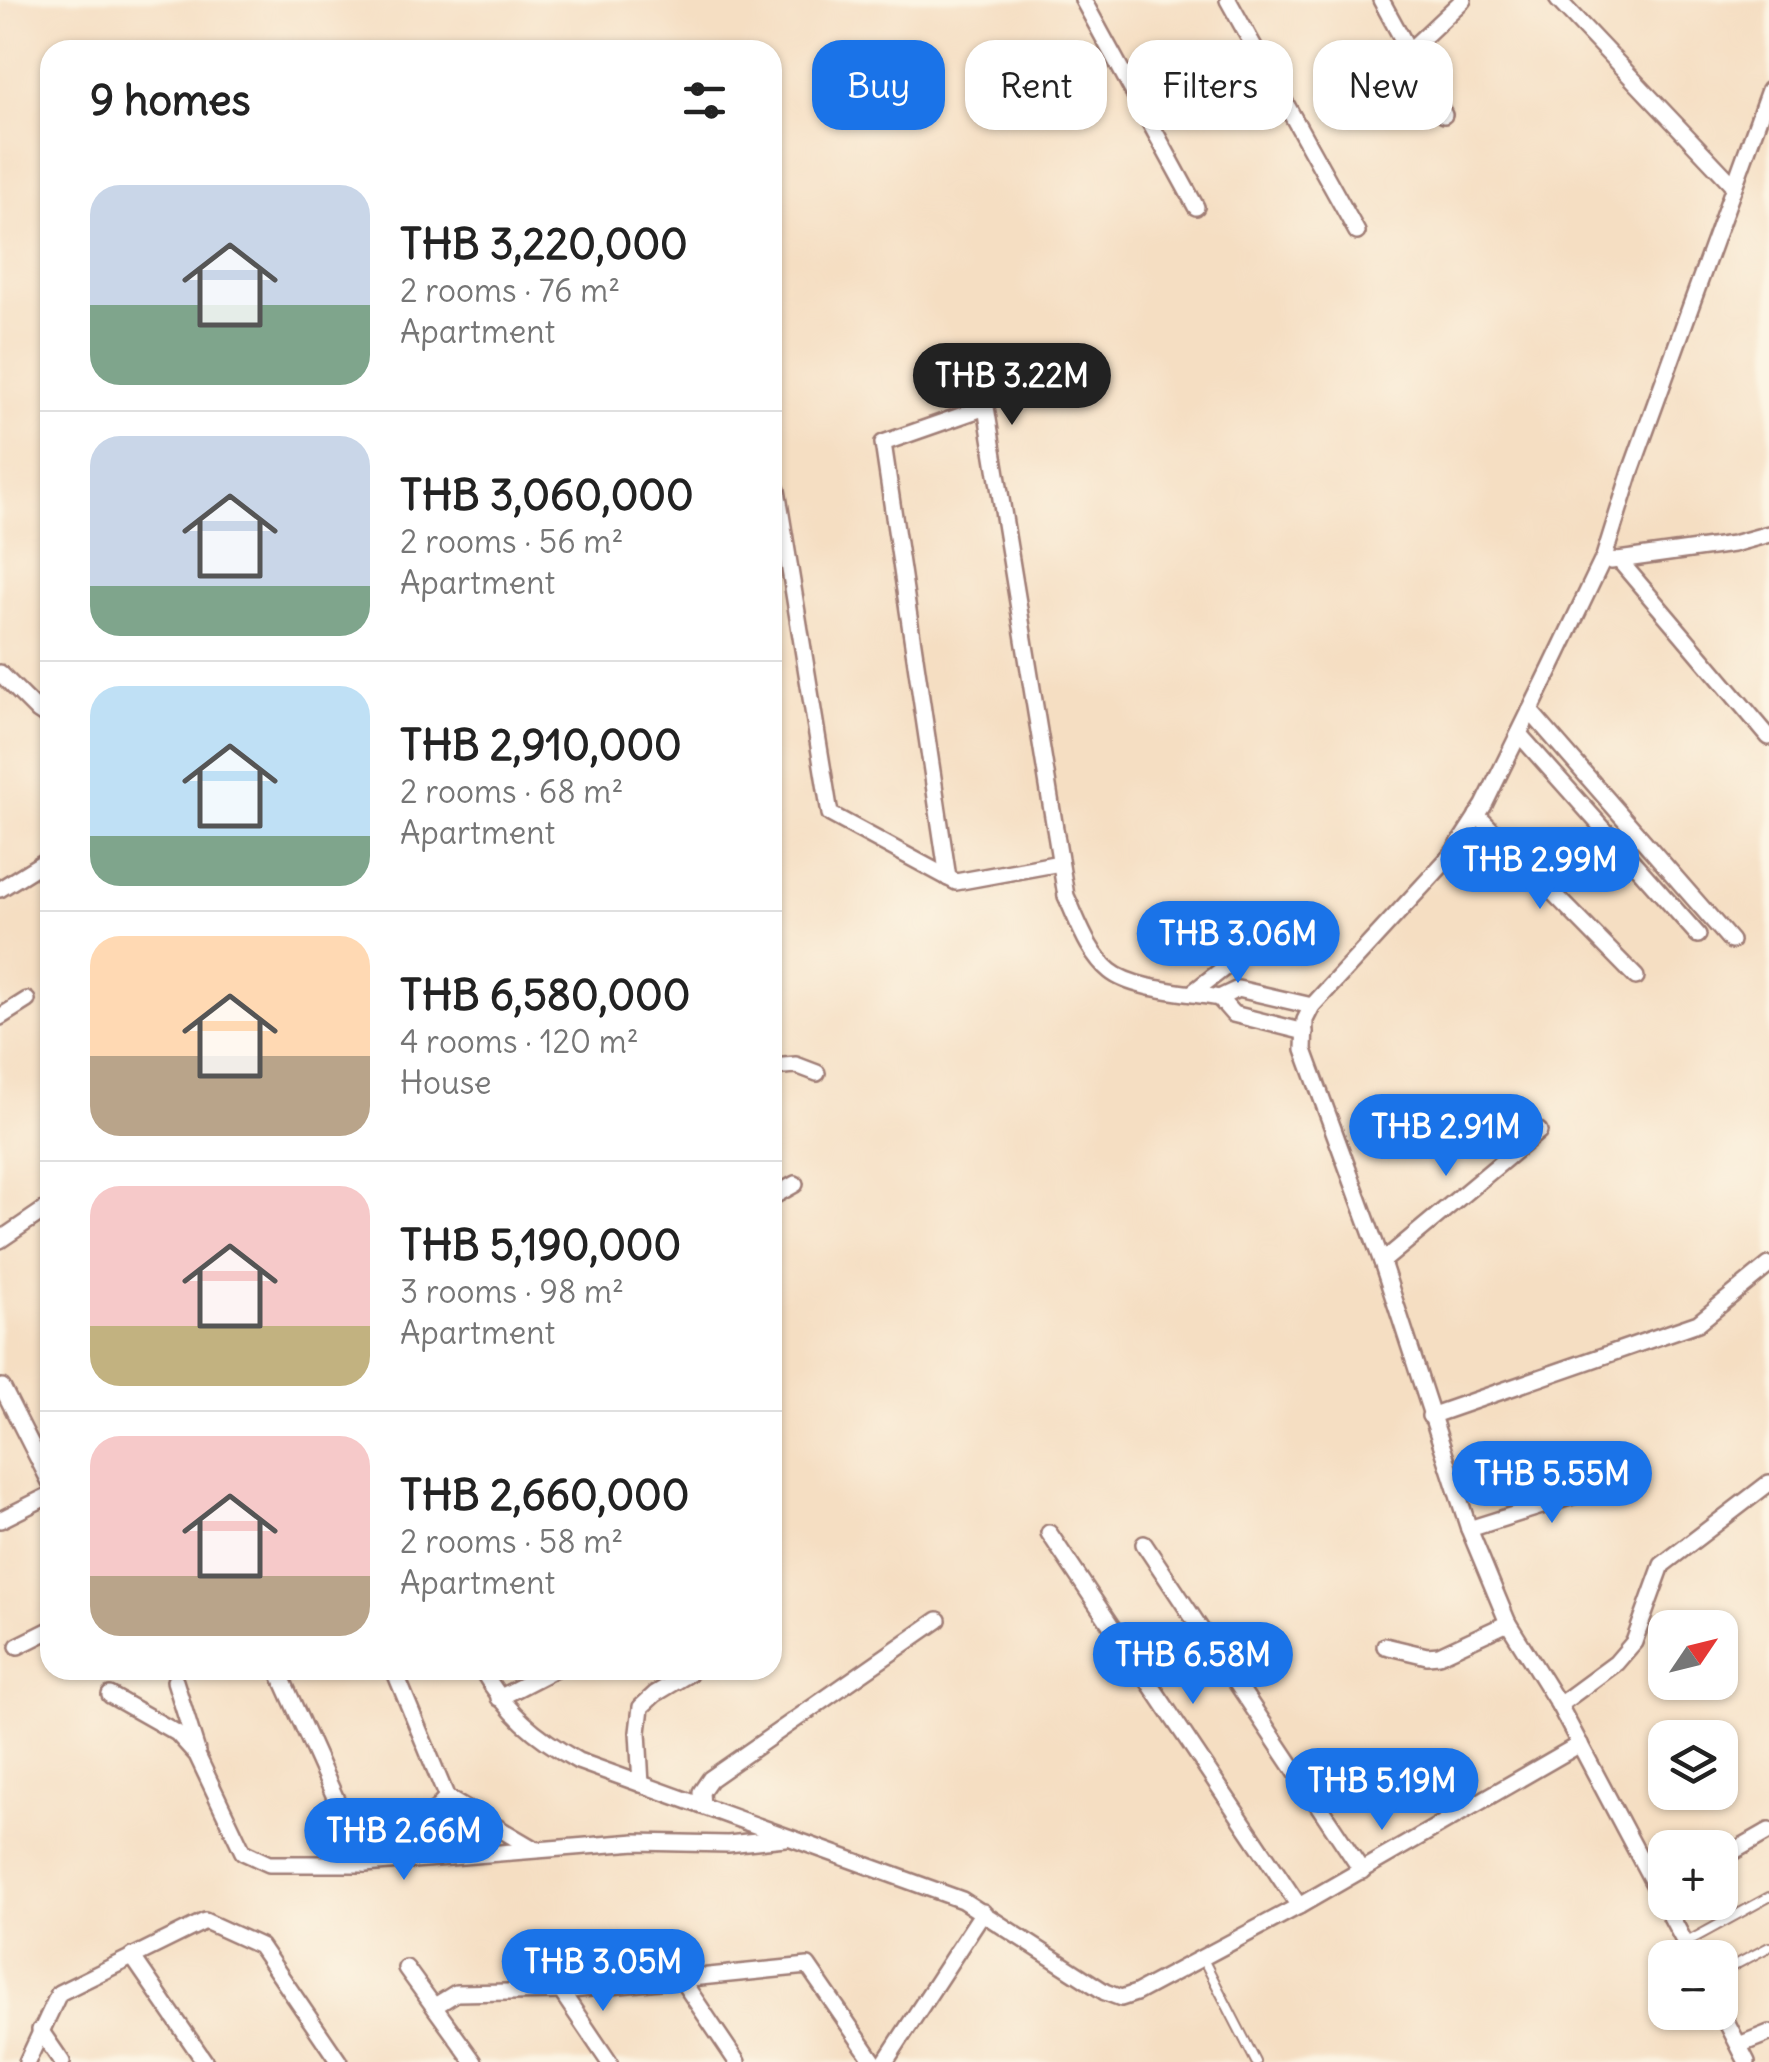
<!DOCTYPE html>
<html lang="en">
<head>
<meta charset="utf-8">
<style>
  body { margin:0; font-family:Delius,sans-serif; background:#f2f2f2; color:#222; height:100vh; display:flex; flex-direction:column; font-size:38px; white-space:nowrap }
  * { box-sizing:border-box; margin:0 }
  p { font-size:32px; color:#767676 }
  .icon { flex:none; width:55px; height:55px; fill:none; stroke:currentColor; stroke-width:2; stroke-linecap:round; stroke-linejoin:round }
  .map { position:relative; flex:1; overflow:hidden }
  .drawer { position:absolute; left:40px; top:40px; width:742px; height:1640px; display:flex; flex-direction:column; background:#fff; border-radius:30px; box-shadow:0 2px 8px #0004 }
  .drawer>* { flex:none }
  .banner { position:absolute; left:812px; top:40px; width:805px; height:90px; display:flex; gap:20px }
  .needle { width:65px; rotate:55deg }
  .buttons { position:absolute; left:1648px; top:1610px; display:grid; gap:20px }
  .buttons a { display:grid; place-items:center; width:90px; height:90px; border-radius:20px; background:#fff; box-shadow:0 2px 8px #0004; font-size:50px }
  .price { position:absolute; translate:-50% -85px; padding:0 22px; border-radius:35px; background:#1a73e8; color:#fff; font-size:32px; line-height:65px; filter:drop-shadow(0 2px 5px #0008) }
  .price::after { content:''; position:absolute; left:50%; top:60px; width:30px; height:22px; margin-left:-15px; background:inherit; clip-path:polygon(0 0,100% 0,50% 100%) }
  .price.on { background:#222; color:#fff }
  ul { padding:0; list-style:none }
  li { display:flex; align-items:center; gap:30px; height:250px; padding:0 50px }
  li+li { border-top:2px solid #e0e0e0 }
  li span { display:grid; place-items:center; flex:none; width:280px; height:200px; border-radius:30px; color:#555 }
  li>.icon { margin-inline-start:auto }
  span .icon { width:120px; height:120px; fill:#fffc; stroke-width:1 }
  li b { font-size:42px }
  h2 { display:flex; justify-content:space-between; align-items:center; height:120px; padding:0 50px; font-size:42px }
  .tag { padding:0 35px; border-radius:30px; background:#fff; box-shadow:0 2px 8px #0004; font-size:35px; line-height:90px }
  .tag.on { background:#1a73e8; color:#fff }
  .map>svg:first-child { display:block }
</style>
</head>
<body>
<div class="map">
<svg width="1769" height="2062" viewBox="0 0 1769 2062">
  <rect width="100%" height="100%" fill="#fcf5e5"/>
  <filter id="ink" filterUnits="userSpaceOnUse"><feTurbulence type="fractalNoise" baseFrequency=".01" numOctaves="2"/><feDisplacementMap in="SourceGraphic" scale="20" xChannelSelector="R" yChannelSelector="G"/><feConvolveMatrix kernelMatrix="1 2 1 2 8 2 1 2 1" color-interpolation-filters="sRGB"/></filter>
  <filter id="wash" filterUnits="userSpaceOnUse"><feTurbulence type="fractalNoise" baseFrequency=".0048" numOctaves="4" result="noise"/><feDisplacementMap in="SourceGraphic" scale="40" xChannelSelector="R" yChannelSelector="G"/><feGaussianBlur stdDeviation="2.25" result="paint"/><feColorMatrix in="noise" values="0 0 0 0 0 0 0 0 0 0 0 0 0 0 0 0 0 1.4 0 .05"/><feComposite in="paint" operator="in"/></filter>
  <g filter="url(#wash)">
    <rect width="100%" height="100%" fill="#f5dec2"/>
  </g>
  <g filter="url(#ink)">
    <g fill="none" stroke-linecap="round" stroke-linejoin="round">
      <g stroke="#a07e76" stroke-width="12">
        <g id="service">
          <polyline points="1685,1943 1769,1897"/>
          <polyline points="1203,1959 1256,2062"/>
          <polyline points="1720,1973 1769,1947"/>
        </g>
      </g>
      <g stroke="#a07e76" stroke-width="20">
        <g id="minor">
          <polyline points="1083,0 1196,207"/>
          <polyline points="1228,0 1357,232"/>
          <polyline points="1381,0 1444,115"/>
          <polyline points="1558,0 1734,186"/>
          <polyline points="1409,51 1463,0"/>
          <polyline points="777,490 830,814 956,882 1060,863"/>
          <polyline points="1619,560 1769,737"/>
          <polyline points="1611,561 1733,544 1769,534"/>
          <polyline points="0,673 38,711 50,719"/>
          <polyline points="1530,711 1731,941"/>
          <polyline points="1519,734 1698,935"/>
          <polyline points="1477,815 1636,977"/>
          <path d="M948,878L883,443L986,407L1066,896C1078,921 1088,953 1110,971C1133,990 1189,992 1219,998"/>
          <polyline points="0,889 50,858"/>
          <polyline points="1192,993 1255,944"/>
          <polyline points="0,1017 27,1000"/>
          <polyline points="1305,1032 1233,1014 1219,998 1238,989 1312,1006"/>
          <polyline points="772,1067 796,1065 817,1073"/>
          <polyline points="772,1197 795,1184"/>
          <polyline points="0,1240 50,1206"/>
          <polyline points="1382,1262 1539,1131"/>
          <polyline points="2,1387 50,1482"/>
          <polyline points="1430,1416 1698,1323 1769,1265"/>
          <polyline points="0,1520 50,1495"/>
          <polyline points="1469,1529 1624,1480"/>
          <polyline points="1049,1533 1299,1906"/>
          <polyline points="1144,1544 1362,1871"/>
          <polyline points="18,1646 50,1630"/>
          <polyline points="1385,1646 1427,1656 1439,1655 1508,1623"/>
          <polyline points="278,1670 365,1864"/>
          <polyline points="394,1670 447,1798 534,1849"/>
          <path d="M482,1670C508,1714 534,1736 578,1761L962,1900L1105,1992L1121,1998L1136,1993L1299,1906L1580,1744"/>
          <polyline points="175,1681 197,1751"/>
          <polyline points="110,1695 177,1733 197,1755 243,1852 269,1864 365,1864 636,1842 728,1844 785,1838"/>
          <polyline points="499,1698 553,1670"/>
          <polyline points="1559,1705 1616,1663 1634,1642 1662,1565 1769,1483"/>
          <polyline points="641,1784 638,1732 641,1707 655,1694 690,1673"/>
          <polyline points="702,1806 701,1792 710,1779 938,1620"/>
          <polyline points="1720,1859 1769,1831"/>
          <polyline points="384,1862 447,1798"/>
          <polyline points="132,1956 205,2062"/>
          <polyline points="1693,1958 1559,1705 1508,1623 1469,1529 1382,1262 1304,1050 1305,1020 1312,1006 1453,853 1484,805 1551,668 1604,557 1631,471 1769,90"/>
          <polyline points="406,1968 474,2062"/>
          <polyline points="681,1979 737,2062"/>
          <polyline points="561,1991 609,2062"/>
          <polyline points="435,2006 456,1993 561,1991 808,1966 874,2062"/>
          <polyline points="1720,2009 1747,2062"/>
          <polyline points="40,2030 62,2062"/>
          <polyline points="1739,2045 1769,2033"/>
          <polyline points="27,2062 59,1993 205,1921 260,1946 339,2062"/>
          <polyline points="885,2062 983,1912"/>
        </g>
      </g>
      <use href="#service" stroke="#fff" stroke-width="8"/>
      <use href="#minor" stroke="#fff" stroke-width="15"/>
    </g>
  </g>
</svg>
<div class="buttons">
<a><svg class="needle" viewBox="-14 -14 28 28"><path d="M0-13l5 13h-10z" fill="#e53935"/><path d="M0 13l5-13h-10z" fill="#767676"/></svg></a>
<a><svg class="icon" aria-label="layers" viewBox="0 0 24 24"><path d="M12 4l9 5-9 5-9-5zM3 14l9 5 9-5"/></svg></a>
<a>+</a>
<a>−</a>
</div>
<b class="price on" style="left:1012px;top:428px">THB 3.22M</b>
<b class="price" style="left:1540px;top:912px">THB 2.99M</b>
<b class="price" style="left:1238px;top:986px">THB 3.06M</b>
<b class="price" style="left:1446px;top:1179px">THB 2.91M</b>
<b class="price" style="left:1552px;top:1526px">THB 5.55M</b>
<b class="price" style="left:1193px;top:1707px">THB 6.58M</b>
<b class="price" style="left:1382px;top:1833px">THB 5.19M</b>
<b class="price" style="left:404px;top:1883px">THB 2.66M</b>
<b class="price" style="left:603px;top:2014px">THB 3.05M</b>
<div class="banner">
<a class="tag on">Buy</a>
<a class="tag">Rent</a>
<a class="tag">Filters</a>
<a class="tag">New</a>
</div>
<section class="drawer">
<h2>9 homes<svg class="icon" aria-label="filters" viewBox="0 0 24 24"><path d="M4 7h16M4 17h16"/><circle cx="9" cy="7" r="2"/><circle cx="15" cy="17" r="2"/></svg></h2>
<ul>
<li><span style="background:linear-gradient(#c9d6e8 60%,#7fa58c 0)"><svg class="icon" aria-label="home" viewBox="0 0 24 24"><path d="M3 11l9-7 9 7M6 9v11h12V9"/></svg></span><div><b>THB 3,220,000</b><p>2 rooms · 76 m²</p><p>Apartment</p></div></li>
<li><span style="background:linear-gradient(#c9d6e8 75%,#7fa58c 0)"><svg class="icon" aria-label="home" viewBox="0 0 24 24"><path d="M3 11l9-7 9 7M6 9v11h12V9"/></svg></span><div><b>THB 3,060,000</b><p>2 rooms · 56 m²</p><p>Apartment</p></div></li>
<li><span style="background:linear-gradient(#bfe0f5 75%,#7fa58c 0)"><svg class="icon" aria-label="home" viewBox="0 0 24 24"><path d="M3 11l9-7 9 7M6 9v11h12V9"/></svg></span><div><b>THB 2,910,000</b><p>2 rooms · 68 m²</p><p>Apartment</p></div></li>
<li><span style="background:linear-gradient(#ffd9b3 60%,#b9a48a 0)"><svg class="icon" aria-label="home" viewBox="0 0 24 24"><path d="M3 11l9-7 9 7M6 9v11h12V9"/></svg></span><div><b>THB 6,580,000</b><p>4 rooms · 120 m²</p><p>House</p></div></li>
<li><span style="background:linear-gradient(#f6c9c9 70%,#c2b280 0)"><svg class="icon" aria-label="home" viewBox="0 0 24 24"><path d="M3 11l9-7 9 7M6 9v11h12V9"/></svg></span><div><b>THB 5,190,000</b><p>3 rooms · 98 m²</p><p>Apartment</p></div></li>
<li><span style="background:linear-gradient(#f6c9c9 70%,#b9a48a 0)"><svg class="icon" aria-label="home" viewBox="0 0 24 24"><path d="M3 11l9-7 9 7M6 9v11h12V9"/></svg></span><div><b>THB 2,660,000</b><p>2 rooms · 58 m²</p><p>Apartment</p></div></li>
</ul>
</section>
</div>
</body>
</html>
